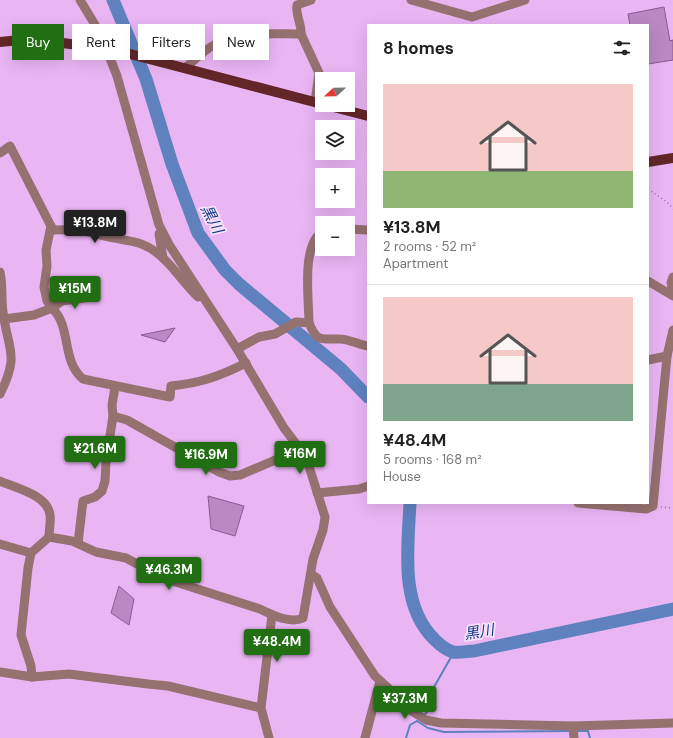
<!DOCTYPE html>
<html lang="en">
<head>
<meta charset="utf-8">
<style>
  body { margin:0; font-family:"DM Sans","Noto Sans JP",sans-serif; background:#f2f2f2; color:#222; height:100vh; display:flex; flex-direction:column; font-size:15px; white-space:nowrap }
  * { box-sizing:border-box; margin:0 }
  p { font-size:13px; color:#767676 }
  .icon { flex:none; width:22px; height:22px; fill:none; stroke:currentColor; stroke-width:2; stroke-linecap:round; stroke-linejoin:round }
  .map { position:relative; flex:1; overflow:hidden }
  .details { position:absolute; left:367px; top:24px; width:282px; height:480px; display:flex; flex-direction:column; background:#fff; border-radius:0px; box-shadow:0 4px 16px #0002 }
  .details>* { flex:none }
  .top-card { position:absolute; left:12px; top:24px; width:295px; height:36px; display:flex; gap:8px }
  .needle { width:26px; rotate:248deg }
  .buttons { position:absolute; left:315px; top:72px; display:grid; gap:8px }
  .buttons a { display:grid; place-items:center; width:40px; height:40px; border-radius:0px; background:#fff; box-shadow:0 4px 16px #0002; font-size:20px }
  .price { position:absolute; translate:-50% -34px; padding:0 9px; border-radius:4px; background:#226f13; color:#fff; font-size:13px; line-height:26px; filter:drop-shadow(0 1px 2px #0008) }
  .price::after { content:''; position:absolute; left:50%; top:24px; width:12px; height:9px; margin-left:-6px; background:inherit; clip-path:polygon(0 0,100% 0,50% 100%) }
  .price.current { background:#222; color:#fff }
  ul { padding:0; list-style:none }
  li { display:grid; align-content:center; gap:8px; height:212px; padding:0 16px }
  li+li { border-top:1px solid #e0e0e0 }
  li span { display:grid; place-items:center; height:124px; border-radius:0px; color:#555 }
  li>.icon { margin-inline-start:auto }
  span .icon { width:72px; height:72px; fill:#fffc; stroke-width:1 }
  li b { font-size:17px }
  h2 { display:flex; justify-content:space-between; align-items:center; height:48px; padding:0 16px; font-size:17px }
  .pill { padding:0 14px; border-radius:0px; background:#fff; box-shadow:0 4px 16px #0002; font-size:14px; line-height:36px }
  .pill.current { background:#226f13; color:#fff }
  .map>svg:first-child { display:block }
</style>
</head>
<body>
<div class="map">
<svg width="673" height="738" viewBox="0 0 673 738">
  <rect width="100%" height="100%" fill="#e9b5f3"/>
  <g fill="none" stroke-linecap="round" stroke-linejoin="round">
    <g stroke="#5f82bf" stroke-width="2">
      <polyline points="424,715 429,710 430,694 454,652"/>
      <polyline points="417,721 428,728 444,732 570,731"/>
      <polyline points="577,731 588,731 590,738"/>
      <polyline points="406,738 410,725 417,721"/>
    </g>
    <g stroke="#5f82bf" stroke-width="13">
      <polyline points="113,0 146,79 172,164 198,233 225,270 239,284 341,369 368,397"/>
      <path d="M410,503C408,547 399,606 435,640C440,645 446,650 453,652C459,653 468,651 474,651L673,609"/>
    </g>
  </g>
  <g fill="#ba88c3" stroke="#8a5b93">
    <polygon points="664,7 670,41 673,40 673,60 648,64 648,25 630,25 628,14"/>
    <polygon points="175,328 165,342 141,335"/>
    <polygon points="208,496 244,506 235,536 211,529"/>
    <polygon points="119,586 134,599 129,625 111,613"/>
  </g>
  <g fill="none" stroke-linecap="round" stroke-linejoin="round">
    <g stroke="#95709c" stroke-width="1.5" stroke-dasharray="1 3" stroke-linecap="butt">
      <polyline points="648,189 667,202 673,209"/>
      <polyline points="661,507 673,508"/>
    </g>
    <g stroke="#957170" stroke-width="9">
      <polyline points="411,0 472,17 525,0"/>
      <path d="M301,34C302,23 295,16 297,5L311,0"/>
      <path d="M185,68C193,61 201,54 209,48C234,30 271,34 301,34L319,73L315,102"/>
      <path d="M0,153L10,146L53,230C76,229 82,230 104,236C128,242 143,239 163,258C176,270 185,285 198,297"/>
      <polyline points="51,226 46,250 47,266 44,287 47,301 52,308 62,301 91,297"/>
      <polyline points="348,229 368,230"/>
      <polyline points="161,232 159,234 163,258"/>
      <path d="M0,272C3,285 1,299 3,312C8,351 20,354 0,394"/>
      <polyline points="673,277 671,283 673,292"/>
      <polyline points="648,281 673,296"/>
      <path d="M4,319L34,315L52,308C72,327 61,361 83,379L170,397L171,386C201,383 220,376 246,363"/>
      <path d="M309,323C309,300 301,246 322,232"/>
      <path d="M237,349L259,337L275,334L296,322L309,323C318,344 321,338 340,339C349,339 359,345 368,346"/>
      <polyline points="648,360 667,356"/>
      <polyline points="113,416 127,420 219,472 230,476 240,475 301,449"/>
      <path d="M0,481C16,488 48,495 50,515C51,522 49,530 49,537L72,541L96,552L126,558L163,578L260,609C272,615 290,624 303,618L313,559L323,530L325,517L306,457L284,428L237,349L170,246L159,225L117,76L100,33L80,0"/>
      <polyline points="317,493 359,489 368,486"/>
      <polyline points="578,503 646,509 653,506 667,356 673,330"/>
      <polyline points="78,543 83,501 95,497 102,491 105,481 106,462 113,416 112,405 115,387"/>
      <polyline points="0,544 31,553 49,537"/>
      <polyline points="31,553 28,568 21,635 31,666 32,677"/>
      <polyline points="311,574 317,578 330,607 375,676 395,694 402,705 426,720 441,723 573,726 673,723"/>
      <polyline points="0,672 32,677 69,674 148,684 168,686 261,708"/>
      <polyline points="573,726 574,738"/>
      <polyline points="269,738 261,708 272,615"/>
      <polyline points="365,738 380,681"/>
    </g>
    <g stroke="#632729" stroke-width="10">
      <polyline points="0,42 30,39 111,49 322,104"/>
      <polyline points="326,105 368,116"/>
      <polyline points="648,162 673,158"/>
    </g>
  </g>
  <g text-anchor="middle" stroke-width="3.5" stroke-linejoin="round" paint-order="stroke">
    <g font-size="15" font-style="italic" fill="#103a83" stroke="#f8e2fc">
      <text transform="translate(212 219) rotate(63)" y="5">黒川</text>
      <text transform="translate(479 632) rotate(-9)" y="5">黒川</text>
    </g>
  </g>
</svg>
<div class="buttons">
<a><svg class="needle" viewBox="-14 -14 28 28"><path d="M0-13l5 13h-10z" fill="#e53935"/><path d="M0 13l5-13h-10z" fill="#767676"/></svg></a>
<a><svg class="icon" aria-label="layers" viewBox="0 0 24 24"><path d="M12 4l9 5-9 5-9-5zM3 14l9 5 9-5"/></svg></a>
<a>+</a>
<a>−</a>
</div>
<b class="price current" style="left:95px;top:244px">¥13.8M</b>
<b class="price" style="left:75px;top:310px">¥15M</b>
<b class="price" style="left:95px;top:470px">¥21.6M</b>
<b class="price" style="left:300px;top:475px">¥16M</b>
<b class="price" style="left:206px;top:476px">¥16.9M</b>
<b class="price" style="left:169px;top:591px">¥46.3M</b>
<b class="price" style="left:277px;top:663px">¥48.4M</b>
<b class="price" style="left:405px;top:720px">¥37.3M</b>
<div class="top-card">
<a class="pill current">Buy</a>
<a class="pill">Rent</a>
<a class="pill">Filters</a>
<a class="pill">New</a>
</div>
<section class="details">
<h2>8 homes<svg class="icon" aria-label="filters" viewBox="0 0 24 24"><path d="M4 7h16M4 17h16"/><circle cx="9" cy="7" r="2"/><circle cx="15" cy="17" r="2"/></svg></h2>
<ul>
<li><span style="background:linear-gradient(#f6c9c9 70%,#8fb573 0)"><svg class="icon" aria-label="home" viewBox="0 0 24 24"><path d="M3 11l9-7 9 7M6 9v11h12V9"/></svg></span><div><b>¥13.8M</b><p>2 rooms · 52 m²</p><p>Apartment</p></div></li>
<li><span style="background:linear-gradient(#f6c9c9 70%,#7fa58c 0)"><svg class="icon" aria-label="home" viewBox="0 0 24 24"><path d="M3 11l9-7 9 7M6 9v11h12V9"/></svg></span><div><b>¥48.4M</b><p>5 rooms · 168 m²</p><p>House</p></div></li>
</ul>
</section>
</div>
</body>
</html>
